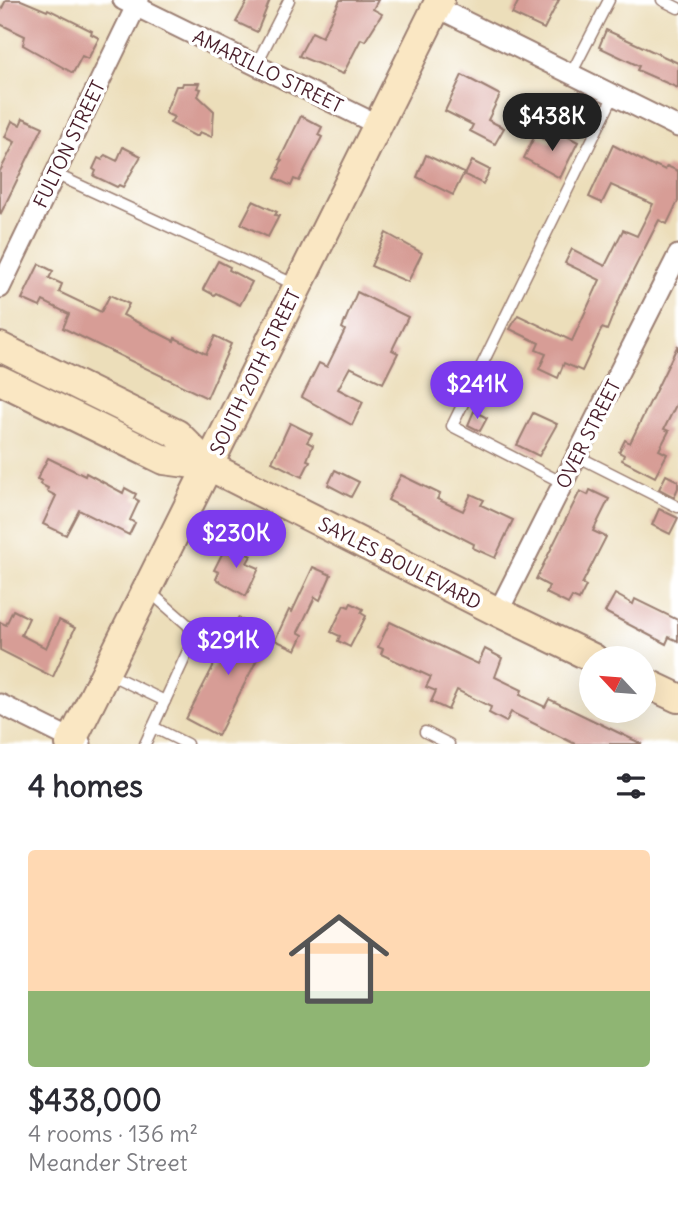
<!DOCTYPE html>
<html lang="en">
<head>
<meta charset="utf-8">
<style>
  body { margin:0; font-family:Delius,sans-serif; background:#f7f7f7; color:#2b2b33; height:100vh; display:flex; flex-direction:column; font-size:26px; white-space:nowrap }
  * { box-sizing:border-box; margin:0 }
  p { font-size:23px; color:#7c7c81 }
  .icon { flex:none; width:38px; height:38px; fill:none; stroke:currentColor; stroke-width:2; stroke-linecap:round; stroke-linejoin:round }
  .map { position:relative; height:744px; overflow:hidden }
  .sheet { display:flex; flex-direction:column; background:#fff; flex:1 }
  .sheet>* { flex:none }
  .needle { width:46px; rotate:296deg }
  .tools { position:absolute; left:579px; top:646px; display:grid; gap:14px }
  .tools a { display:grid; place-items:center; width:77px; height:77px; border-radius:50%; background:#fff; box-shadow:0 7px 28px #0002; font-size:35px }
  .price { position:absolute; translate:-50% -60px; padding:0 16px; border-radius:24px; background:#7c3aed; color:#fff; font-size:23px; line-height:46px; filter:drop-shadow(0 2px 4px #0008) }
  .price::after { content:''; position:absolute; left:50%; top:42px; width:21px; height:16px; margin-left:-10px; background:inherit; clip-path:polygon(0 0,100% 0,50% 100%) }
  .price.selected { background:#222; color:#fff }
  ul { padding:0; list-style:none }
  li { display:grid; align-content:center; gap:14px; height:371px; padding:0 28px }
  li span { display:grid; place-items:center; height:217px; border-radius:7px; color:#555 }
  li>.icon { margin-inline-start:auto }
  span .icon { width:126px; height:126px; fill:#fffc; stroke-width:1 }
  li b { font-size:30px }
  h2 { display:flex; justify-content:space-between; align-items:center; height:84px; padding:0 28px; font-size:30px }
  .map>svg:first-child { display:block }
</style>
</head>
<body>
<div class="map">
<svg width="678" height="744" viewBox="0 0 678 744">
  <rect width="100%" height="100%" fill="#fff"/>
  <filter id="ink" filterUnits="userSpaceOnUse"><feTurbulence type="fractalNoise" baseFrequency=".0143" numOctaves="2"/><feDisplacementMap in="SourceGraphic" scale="14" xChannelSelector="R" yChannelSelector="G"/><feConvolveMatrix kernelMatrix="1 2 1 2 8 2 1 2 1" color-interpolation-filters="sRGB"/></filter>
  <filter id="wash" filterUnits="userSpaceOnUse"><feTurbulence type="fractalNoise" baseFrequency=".00686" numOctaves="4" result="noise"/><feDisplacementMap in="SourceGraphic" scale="28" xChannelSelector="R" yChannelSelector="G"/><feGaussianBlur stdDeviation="1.57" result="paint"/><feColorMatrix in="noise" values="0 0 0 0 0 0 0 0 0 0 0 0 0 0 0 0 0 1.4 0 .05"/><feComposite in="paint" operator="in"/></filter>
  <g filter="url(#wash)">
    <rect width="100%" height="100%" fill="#ecdeba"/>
    <g id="blocks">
      <g fill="#d79d96">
        <polygon points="6,0 21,0 47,11 48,9 92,31 91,34 99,38 88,59 82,56 73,73 23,45 25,36 0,24 0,12"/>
        <polygon points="248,0 270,0 257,32 236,22"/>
        <polygon points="340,0 378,0 373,9 382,14 365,41 361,39 343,74 299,56 312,32 322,37"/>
        <polygon points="519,0 559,0 544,29 512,14"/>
        <polygon points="606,30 678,63 678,88 637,70 639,66 599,47"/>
        <polygon points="462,75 500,95 488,120 504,128 495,144 470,131 473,125 445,111"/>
        <polygon points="183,83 199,83 197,88 201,89 198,96 214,111 212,137 200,132 198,136 195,136 170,123 174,117 165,113 176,86 182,86"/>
        <polygon points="301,116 322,127 318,135 322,137 299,181 294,179 291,186 275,178 280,168 279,167 282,160 280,159"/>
        <polygon points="23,118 43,127 0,215 0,171 15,142 5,137 12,121 20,125"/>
        <polygon points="557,131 578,142 560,178 524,158 535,135 551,143"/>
        <polygon points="613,145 654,167 655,165 665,170 667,166 678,171 678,201 667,224 659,220 621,295 607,330 602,328 582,371 564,363 558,378 539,369 546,354 536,350 539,343 510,329 518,315 572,341 600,280 565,263 572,249 605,266 623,230 637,236 653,204 611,185 602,203 589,197"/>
        <polygon points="123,147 141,156 123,187 119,185 117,187 94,176 96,171 93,169 98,158 102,160 105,155 117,161"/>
        <polygon points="426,155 464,173 453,195 417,177"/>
        <polygon points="472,161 490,170 483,184 465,175"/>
        <polygon points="253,201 277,212 275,215 279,216 268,237 241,224"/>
        <polygon points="386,233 422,253 408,282 371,266"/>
        <polygon points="218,261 230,267 229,270 252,282 240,305 216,293 214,295 203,289"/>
        <polygon points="39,264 53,271 49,278 62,284 59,292 101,312 110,295 129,304 123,315 174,341 175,338 206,354 215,336 231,344 207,398 63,328 69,314 43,301 40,307 22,299"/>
        <polygon points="357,292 408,317 392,350 398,353 383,383 350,367 338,389 363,402 352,425 302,397 319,363 327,367 345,330 342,328"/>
        <polygon points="678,345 678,401 664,429 669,431 659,450 667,454 655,477 622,460 624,455 619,452 625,440 630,443"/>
        <polygon points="451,366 468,374 453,404 436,396"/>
        <polygon points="474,411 487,418 480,431 468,425"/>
        <polygon points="533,413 557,424 539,456 517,445"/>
        <polygon points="290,423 312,434 307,442 313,445 307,460 310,461 302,477 272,462"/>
        <polygon points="48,458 85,476 86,473 123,493 125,488 136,494 134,498 139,501 130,520 135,523 129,535 79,510 66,535 43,524 56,496 47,491 48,488 40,484 42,481 37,479"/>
        <polygon points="335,470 359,482 351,497 328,485"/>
        <polygon points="401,475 440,494 437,499 463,511 471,494 484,500 481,505 513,520 495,558 473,548 474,544 388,500"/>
        <polygon points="666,475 678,481 678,488 674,497 659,489"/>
        <polygon points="590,490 609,499 593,531 606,537 582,584 586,586 579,600 572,597 568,604 546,593 549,586 536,579 580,491 588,495"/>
        <polygon points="659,509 678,518 670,534 652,525"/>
        <polygon points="227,544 251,556 247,563 259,568 246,596 216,579 219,572 214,570"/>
        <polygon points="313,567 331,575 320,600 315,597 298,632 303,635 296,650 275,640 289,610 292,612"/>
        <polygon points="615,594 633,604 635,599 678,620 678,641 669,637 666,644 605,612"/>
        <polygon points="351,603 363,609 361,613 366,616 350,647 338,641 340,636 331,632 344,605 349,607"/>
        <polygon points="13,610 29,618 21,635 46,648 59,620 75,628 53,677 0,650 0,622 6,625"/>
        <polygon points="238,618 270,634 218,736 186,719"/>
        <polygon points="390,622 478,664 485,649 502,658 495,677 522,690 520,695 545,707 549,699 642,744 575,744 511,712 506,722 489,713 491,707 457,690 448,710 431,702 436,691 426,687 431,677 381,654 383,649 378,647"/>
      </g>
    </g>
  </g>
  <g filter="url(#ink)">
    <use href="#blocks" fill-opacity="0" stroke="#9b7e72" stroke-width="2"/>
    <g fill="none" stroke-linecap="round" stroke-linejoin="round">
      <g stroke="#9b7e72" stroke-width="13">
        <g id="lane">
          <polyline points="662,0 678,8"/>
          <polyline points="256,65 289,0"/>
          <polyline points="571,74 609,0"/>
          <polyline points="55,174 296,285"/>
          <polyline points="577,456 678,507"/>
          <polyline points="563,483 452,426 614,95"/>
          <polyline points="109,674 165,701"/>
          <polyline points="153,727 187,744"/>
          <polyline points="425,732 449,744"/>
          <polyline points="145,744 194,638 188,625 150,592"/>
        </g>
      </g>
      <g stroke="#9b7e72" stroke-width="23">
        <g id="street">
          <polyline points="123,0 376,124"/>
          <polyline points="436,7 678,127"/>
          <polyline points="0,288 139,0"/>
          <polyline points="498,612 678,255"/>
          <polyline points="0,704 81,744"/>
        </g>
      </g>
      <g stroke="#9b7e72" stroke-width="32">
        <g id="secondary">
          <polyline points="0,347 177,434 209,466 498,612 593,658"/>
          <polyline points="0,380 164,460 209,466"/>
          <polyline points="644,682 678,698"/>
          <polyline points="70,744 440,0"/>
        </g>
      </g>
      <use href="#lane" stroke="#fff" stroke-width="10"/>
      <use href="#street" stroke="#fff" stroke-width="19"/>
      <use href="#secondary" stroke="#fae7c3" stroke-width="28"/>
    </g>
  </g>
  <g text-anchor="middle" stroke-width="7" stroke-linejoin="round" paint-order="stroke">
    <g font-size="19" fill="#4a1f2b" stroke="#fff">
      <text transform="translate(268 71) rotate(26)" y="7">AMARILLO STREET</text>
      <text transform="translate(69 144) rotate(-64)" y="7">FULTON STREET</text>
      <text transform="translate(255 372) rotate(-64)" y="7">SOUTH 20TH STREET</text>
      <text transform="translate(588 434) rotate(-63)" y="7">OVER STREET</text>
      <text transform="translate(400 563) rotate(27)" y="7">SAYLES BOULEVARD</text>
    </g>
  </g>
</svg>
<div class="tools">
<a><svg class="needle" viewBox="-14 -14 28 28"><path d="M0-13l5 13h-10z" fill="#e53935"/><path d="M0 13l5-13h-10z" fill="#7c7c81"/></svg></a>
</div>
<b class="price selected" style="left:552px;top:153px">$438K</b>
<b class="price" style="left:477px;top:421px">$241K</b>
<b class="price" style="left:236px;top:570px">$230K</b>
<b class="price" style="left:228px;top:677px">$291K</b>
</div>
<section class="sheet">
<h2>4 homes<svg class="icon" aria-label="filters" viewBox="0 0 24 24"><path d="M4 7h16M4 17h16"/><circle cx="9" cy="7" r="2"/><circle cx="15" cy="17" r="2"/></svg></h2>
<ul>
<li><span style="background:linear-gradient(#ffd9b3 65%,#8fb573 0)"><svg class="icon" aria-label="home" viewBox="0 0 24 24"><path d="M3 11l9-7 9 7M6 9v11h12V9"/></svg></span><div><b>$438,000</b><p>4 rooms · 136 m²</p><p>Meander Street</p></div></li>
</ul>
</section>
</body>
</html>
